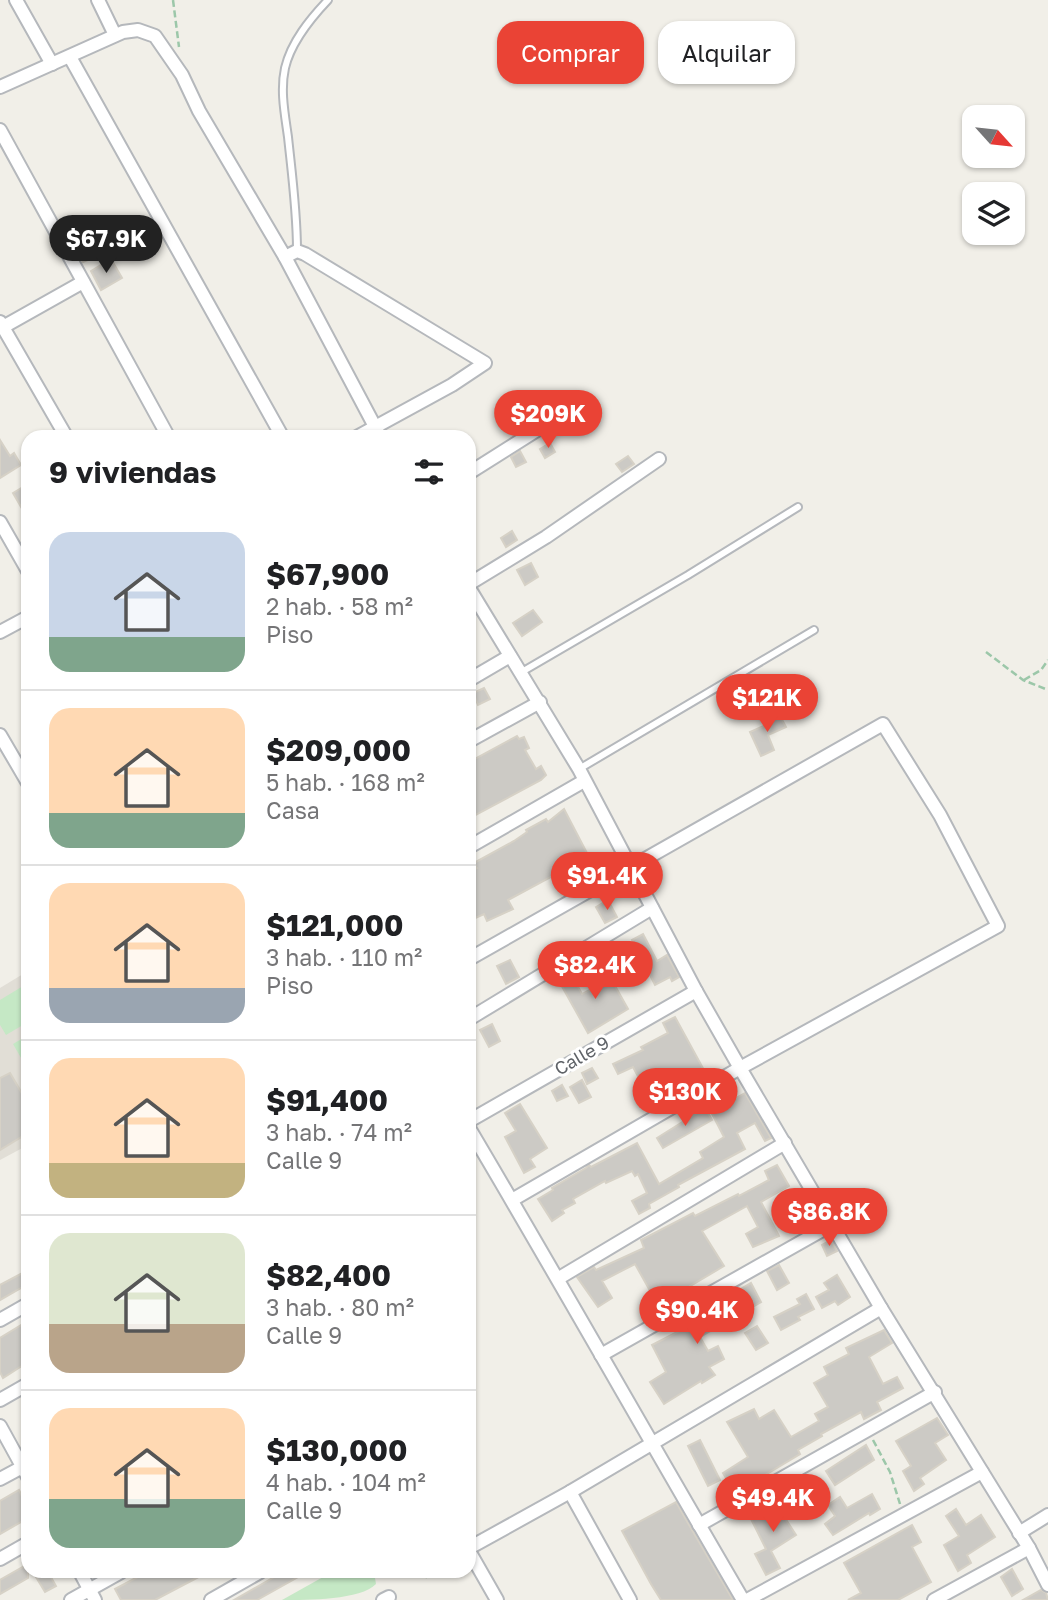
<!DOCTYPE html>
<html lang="es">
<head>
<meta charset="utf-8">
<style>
  body { margin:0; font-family:"Golos Text",sans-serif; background:#f6f6f6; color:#202124; height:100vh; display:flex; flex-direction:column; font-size:26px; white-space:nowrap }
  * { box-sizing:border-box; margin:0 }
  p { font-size:23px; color:#757577 }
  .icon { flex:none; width:38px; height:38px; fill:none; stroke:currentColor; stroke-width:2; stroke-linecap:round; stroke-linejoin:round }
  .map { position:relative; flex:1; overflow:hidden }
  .sheet { position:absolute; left:21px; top:430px; width:455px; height:1148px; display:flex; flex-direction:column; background:#fff; border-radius:21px; box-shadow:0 2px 5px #0004 }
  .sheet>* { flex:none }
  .hud { position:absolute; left:497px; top:21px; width:444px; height:63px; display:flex; gap:14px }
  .needle { width:46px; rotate:117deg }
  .tools { position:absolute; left:962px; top:105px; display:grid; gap:14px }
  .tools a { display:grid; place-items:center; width:63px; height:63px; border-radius:14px; background:#fff; box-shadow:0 2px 5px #0004; font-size:35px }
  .price { position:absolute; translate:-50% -60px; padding:0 16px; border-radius:24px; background:#ea4335; color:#fff; font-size:23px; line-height:46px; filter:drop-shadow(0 2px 4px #0008) }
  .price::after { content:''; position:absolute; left:50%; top:42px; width:21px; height:16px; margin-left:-10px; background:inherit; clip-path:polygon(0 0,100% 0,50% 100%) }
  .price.selected { background:#222; color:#fff }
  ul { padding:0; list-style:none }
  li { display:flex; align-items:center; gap:21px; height:175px; padding:0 28px }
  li+li { border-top:2px solid #e0e0e0 }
  li span { display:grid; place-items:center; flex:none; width:196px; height:140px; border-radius:21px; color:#555 }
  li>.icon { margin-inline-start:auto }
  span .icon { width:84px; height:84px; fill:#fffc; stroke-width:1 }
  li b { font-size:30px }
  h2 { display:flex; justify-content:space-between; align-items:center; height:84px; padding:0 28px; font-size:30px }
  .pill { padding:0 24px; border-radius:21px; background:#fff; box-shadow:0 2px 5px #0004; font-size:24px; line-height:63px }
  .pill.selected { background:#ea4335; color:#fff }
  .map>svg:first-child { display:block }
</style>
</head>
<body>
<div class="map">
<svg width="1048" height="1600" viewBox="0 0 1048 1600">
  <rect width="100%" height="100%" fill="#f1efe8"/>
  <polygon fill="#e1ded6" points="28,971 28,1145 0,1160 0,988"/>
  <g fill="#c5e8c5">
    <polygon points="28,983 28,1022 6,1035 0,1025 0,1000"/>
    <polygon points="28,1035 28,1070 13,1044"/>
    <path d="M332,1572H374L376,1584C361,1600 308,1600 282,1600Z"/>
  </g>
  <g fill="#cccac5" stroke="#d6d1c6" stroke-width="2">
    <polygon points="556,26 568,43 550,55 539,37"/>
    <polygon points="89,248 93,258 83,262 78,253"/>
    <polygon points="111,259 122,278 101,290 91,271"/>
    <polygon points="526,405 531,415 518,422 513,413"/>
    <polygon points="0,440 10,456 14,453 21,465 0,478"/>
    <polygon points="550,443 555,452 545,458 540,449"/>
    <polygon points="520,451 526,462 516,467 511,457"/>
    <polygon points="628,456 634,464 622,472 616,464"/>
    <polygon points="28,484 28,519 13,493"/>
    <polygon points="512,531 517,540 506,547 501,538"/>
    <polygon points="531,563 538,577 525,585 517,570"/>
    <polygon points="533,610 542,622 522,636 513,623"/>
    <polygon points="484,688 490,699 478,705 473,693"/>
    <polygon points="779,714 786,727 768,735 774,750 761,756 750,732 766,725 764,721"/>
    <polygon points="517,736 519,739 524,737 529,748 525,750 536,769 541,766 546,775 541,780 472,817 469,811 469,762"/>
    <polygon points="564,809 588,855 574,861 577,866 559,875 558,873 508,900 513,909 487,921 484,914 469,921 469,872 477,868 474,863 514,841 527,832 526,830 546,819 548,822"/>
    <polygon points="608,900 617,917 605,923 596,907"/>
    <polygon points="643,934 657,961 667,955 679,977 672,981 670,977 655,985 632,940"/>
    <polygon points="510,960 519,977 506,984 497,966"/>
    <polygon points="605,968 628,1009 588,1033 559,981 571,974 582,994 600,984 595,974"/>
    <polygon points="675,1017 704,1070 679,1084 677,1081 649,1097 633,1067 618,1074 613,1064 643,1050 641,1047 668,1033 663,1023"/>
    <polygon points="492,1024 500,1041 489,1047 480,1030"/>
    <polygon points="592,1068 598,1078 587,1084 582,1073"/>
    <polygon points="10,1073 23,1095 28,1092 28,1133 0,1150 0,1078"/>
    <polygon points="582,1080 591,1097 579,1103 570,1087"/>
    <polygon points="562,1085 568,1096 557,1101 552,1091"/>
    <polygon points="745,1093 771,1138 765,1141 755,1123 737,1133 745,1149 678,1185 679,1187 649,1204 650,1208 639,1214 632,1201 647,1193 638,1174 635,1176 632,1171 606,1183 605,1181 573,1199 575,1203 562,1210 564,1213 552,1221 538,1199 553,1190 552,1188 586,1168 589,1165 591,1167 637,1143 659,1184 703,1158 700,1152 724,1137 711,1112"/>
    <polygon points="520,1104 547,1148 530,1159 535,1167 524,1173 505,1137 516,1131 505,1113"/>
    <polygon points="705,1108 712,1120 663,1148 657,1138"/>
    <polygon points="777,1165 789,1186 761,1202 779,1236 753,1247 746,1234 758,1227 747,1206 702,1231 724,1266 658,1305 635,1264 602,1281 612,1298 598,1307 577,1277 594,1267 596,1270 644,1248 641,1240 693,1213 695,1216 738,1194 739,1196 769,1180 765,1171"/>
    <polygon points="803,1192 815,1213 810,1216 799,1195"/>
    <polygon points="831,1240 837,1251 827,1256 822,1245"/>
    <polygon points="779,1265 789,1283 777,1290 767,1271"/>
    <polygon points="28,1270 28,1284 0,1300 0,1285"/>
    <polygon points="837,1275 850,1297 838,1305 835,1301 822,1308 816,1297 829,1290 824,1283"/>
    <polygon points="751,1283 761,1302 700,1337 708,1351 718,1346 724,1359 709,1367 715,1375 702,1383 701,1381 664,1404 650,1382 666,1372 652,1345 687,1327 685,1324 712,1309 711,1307"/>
    <polygon points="806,1294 814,1309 798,1317 800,1320 781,1330 774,1317 800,1304 797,1299"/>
    <polygon points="23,1324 28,1333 28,1362 3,1378 0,1372 0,1338"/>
    <polygon points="757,1326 768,1343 756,1350 745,1333"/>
    <polygon points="884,1330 892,1343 869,1357 883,1384 897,1377 903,1388 877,1402 881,1410 864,1419 861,1412 821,1434 822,1436 798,1450 800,1454 735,1493 723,1473 748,1457 727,1422 754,1409 759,1419 774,1410 791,1437 819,1421 815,1414 828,1407 814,1383 828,1375 824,1367 849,1354 846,1348"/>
    <polygon points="937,1418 948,1435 935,1443 946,1460 920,1478 924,1484 914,1491 903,1471 911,1466 896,1441"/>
    <polygon points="700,1440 720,1480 708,1486 688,1446"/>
    <polygon points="866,1445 874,1460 835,1485 826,1471"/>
    <polygon points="19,1490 28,1508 28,1518 0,1534 0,1501"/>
    <polygon points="872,1494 880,1509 870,1515 869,1513 833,1535 825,1524 835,1516 828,1505 840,1497 847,1508"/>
    <polygon points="791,1500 797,1511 785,1518 796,1535 771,1551 780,1568 766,1575 755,1554 766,1549 750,1517 765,1510 767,1514"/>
    <polygon points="676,1502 692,1530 733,1600 661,1600 651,1584 622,1531"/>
    <polygon points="956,1509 966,1525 981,1515 995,1537 967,1555 971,1563 958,1571 944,1545 959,1536 946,1516"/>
    <polygon points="912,1525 921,1542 912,1547 931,1582 898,1600 848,1600 861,1593 844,1563"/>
    <polygon points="28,1564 28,1578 0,1594 0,1580"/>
    <polygon points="1012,1569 1023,1589 1012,1596 1001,1577"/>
    <polygon points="33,1572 48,1572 56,1586 45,1592"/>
    <polygon points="147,1572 208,1572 155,1600 121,1600 115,1589"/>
    <polygon points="283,1572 307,1572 257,1600 234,1600"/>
    <polygon points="1041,1590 1046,1593 1048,1600 1023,1600"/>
  </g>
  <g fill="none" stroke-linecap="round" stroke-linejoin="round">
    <g stroke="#b5b8bc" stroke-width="10">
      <g id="lane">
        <path d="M297,250C297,212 292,175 288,137C285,115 280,91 285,68C291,42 310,19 328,0"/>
        <polyline points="520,673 688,575 798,507"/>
        <polyline points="579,769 814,630"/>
      </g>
    </g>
    <g stroke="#b5b8bc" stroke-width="16">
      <g id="street">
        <polyline points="16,0 52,64"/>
        <polyline points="98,0 115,35"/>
        <polyline points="70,57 283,438"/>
        <polyline points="0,87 123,32 138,30 155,36 182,75 199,111 285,257 381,438"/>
        <polyline points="0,130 169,438"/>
        <polyline points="285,257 297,251 305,254 485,363 452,385 355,438"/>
        <polyline points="0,322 67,438"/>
        <polyline points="3,327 83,282"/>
        <polyline points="469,473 572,408"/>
        <polyline points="0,522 28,571"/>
        <polyline points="469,584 546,537 659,459"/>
        <polyline points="469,588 579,769 696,991 740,1068 881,1308 1029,1548 1048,1585"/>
        <polyline points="0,632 28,617"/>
        <polyline points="469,680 510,656"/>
        <polyline points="0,735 28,783"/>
        <polyline points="469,741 540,702"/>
        <polyline points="469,847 584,781"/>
        <polyline points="469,959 883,724 940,815 998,926 740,1068 512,1200"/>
        <polyline points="469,1019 652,908"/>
        <polyline points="469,1121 696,991"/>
        <path d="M469,1128C562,1285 651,1443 743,1600"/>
        <polyline points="559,1278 785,1143"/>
        <polyline points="0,1320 28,1304"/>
        <polyline points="601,1355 833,1224"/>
        <polyline points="0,1400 28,1384"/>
        <polyline points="0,1426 28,1477"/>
        <polyline points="0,1479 28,1464"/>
        <polyline points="570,1492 630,1600"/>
        <polyline points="699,1525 935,1392"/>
        <polyline points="1019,1533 1048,1515"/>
        <polyline points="469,1548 570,1492 881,1308"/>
        <polyline points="469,1551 497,1600"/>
        <polyline points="0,1559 28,1543"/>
        <polyline points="80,1572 95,1600"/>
        <polyline points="71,1600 121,1572"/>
        <polyline points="211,1600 260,1572"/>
        <polyline points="383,1600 389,1597"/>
        <polyline points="747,1600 982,1472"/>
        <polyline points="934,1600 1029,1548"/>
      </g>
    </g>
    <g stroke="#9cc7a9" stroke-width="2.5" stroke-dasharray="7 3.5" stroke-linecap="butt">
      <polyline points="173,0 179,47"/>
      <polyline points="986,652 1023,680 1048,690"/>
      <polyline points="1024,680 1041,670 1048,660"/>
      <polyline points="873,1440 890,1472 900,1504"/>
      <polyline points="422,1572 426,1577 454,1572"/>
    </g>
    <use href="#lane" stroke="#fff" stroke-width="6"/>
    <use href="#street" stroke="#fff" stroke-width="12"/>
  </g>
  <g text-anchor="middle" stroke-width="6" stroke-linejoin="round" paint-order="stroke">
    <g font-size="18" fill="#5f6368" stroke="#fff">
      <text transform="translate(582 1056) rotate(-30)" y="6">Calle 9</text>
    </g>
  </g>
</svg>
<div class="tools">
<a><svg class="needle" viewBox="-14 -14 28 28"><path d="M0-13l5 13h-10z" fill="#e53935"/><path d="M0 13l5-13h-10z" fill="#757577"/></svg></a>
<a><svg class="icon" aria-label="layers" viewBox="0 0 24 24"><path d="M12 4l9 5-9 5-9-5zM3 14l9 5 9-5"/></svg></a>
</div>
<b class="price selected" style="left:106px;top:275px">$67.9K</b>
<b class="price" style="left:548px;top:450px">$209K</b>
<b class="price" style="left:767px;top:734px">$121K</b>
<b class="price" style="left:607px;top:912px">$91.4K</b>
<b class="price" style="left:595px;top:1001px">$82.4K</b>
<b class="price" style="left:685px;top:1128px">$130K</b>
<b class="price" style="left:829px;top:1248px">$86.8K</b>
<b class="price" style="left:697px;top:1346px">$90.4K</b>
<b class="price" style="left:773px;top:1534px">$49.4K</b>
<div class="hud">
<a class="pill selected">Comprar</a>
<a class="pill">Alquilar</a>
</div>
<section class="sheet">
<h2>9 viviendas<svg class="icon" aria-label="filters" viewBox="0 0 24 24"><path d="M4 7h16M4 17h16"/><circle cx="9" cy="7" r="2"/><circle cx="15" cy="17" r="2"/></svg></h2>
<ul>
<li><span style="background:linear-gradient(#c9d6e8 75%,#7fa58c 0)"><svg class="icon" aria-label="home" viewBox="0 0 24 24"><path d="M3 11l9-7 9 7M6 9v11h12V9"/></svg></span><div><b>$67,900</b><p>2 hab. · 58 m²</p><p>Piso</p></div></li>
<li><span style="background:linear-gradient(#ffd9b3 75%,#7fa58c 0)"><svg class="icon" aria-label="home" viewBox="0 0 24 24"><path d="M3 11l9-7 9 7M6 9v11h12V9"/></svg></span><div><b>$209,000</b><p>5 hab. · 168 m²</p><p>Casa</p></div></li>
<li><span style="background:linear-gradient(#ffd9b3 75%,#9aa5b1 0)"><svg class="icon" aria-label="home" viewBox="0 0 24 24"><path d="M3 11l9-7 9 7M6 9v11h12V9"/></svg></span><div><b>$121,000</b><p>3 hab. · 110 m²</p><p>Piso</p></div></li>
<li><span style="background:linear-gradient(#ffd9b3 75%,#c2b280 0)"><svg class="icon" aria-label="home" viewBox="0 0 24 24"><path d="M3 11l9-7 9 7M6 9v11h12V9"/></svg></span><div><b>$91,400</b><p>3 hab. · 74 m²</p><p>Calle 9</p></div></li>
<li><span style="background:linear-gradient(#dfe7d0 65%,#b9a48a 0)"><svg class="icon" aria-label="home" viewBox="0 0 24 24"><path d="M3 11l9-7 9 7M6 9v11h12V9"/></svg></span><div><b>$82,400</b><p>3 hab. · 80 m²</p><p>Calle 9</p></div></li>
<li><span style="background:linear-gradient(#ffd9b3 65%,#7fa58c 0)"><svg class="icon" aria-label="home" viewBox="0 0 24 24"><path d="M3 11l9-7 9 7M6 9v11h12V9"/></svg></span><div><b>$130,000</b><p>4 hab. · 104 m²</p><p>Calle 9</p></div></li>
</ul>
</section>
</div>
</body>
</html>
